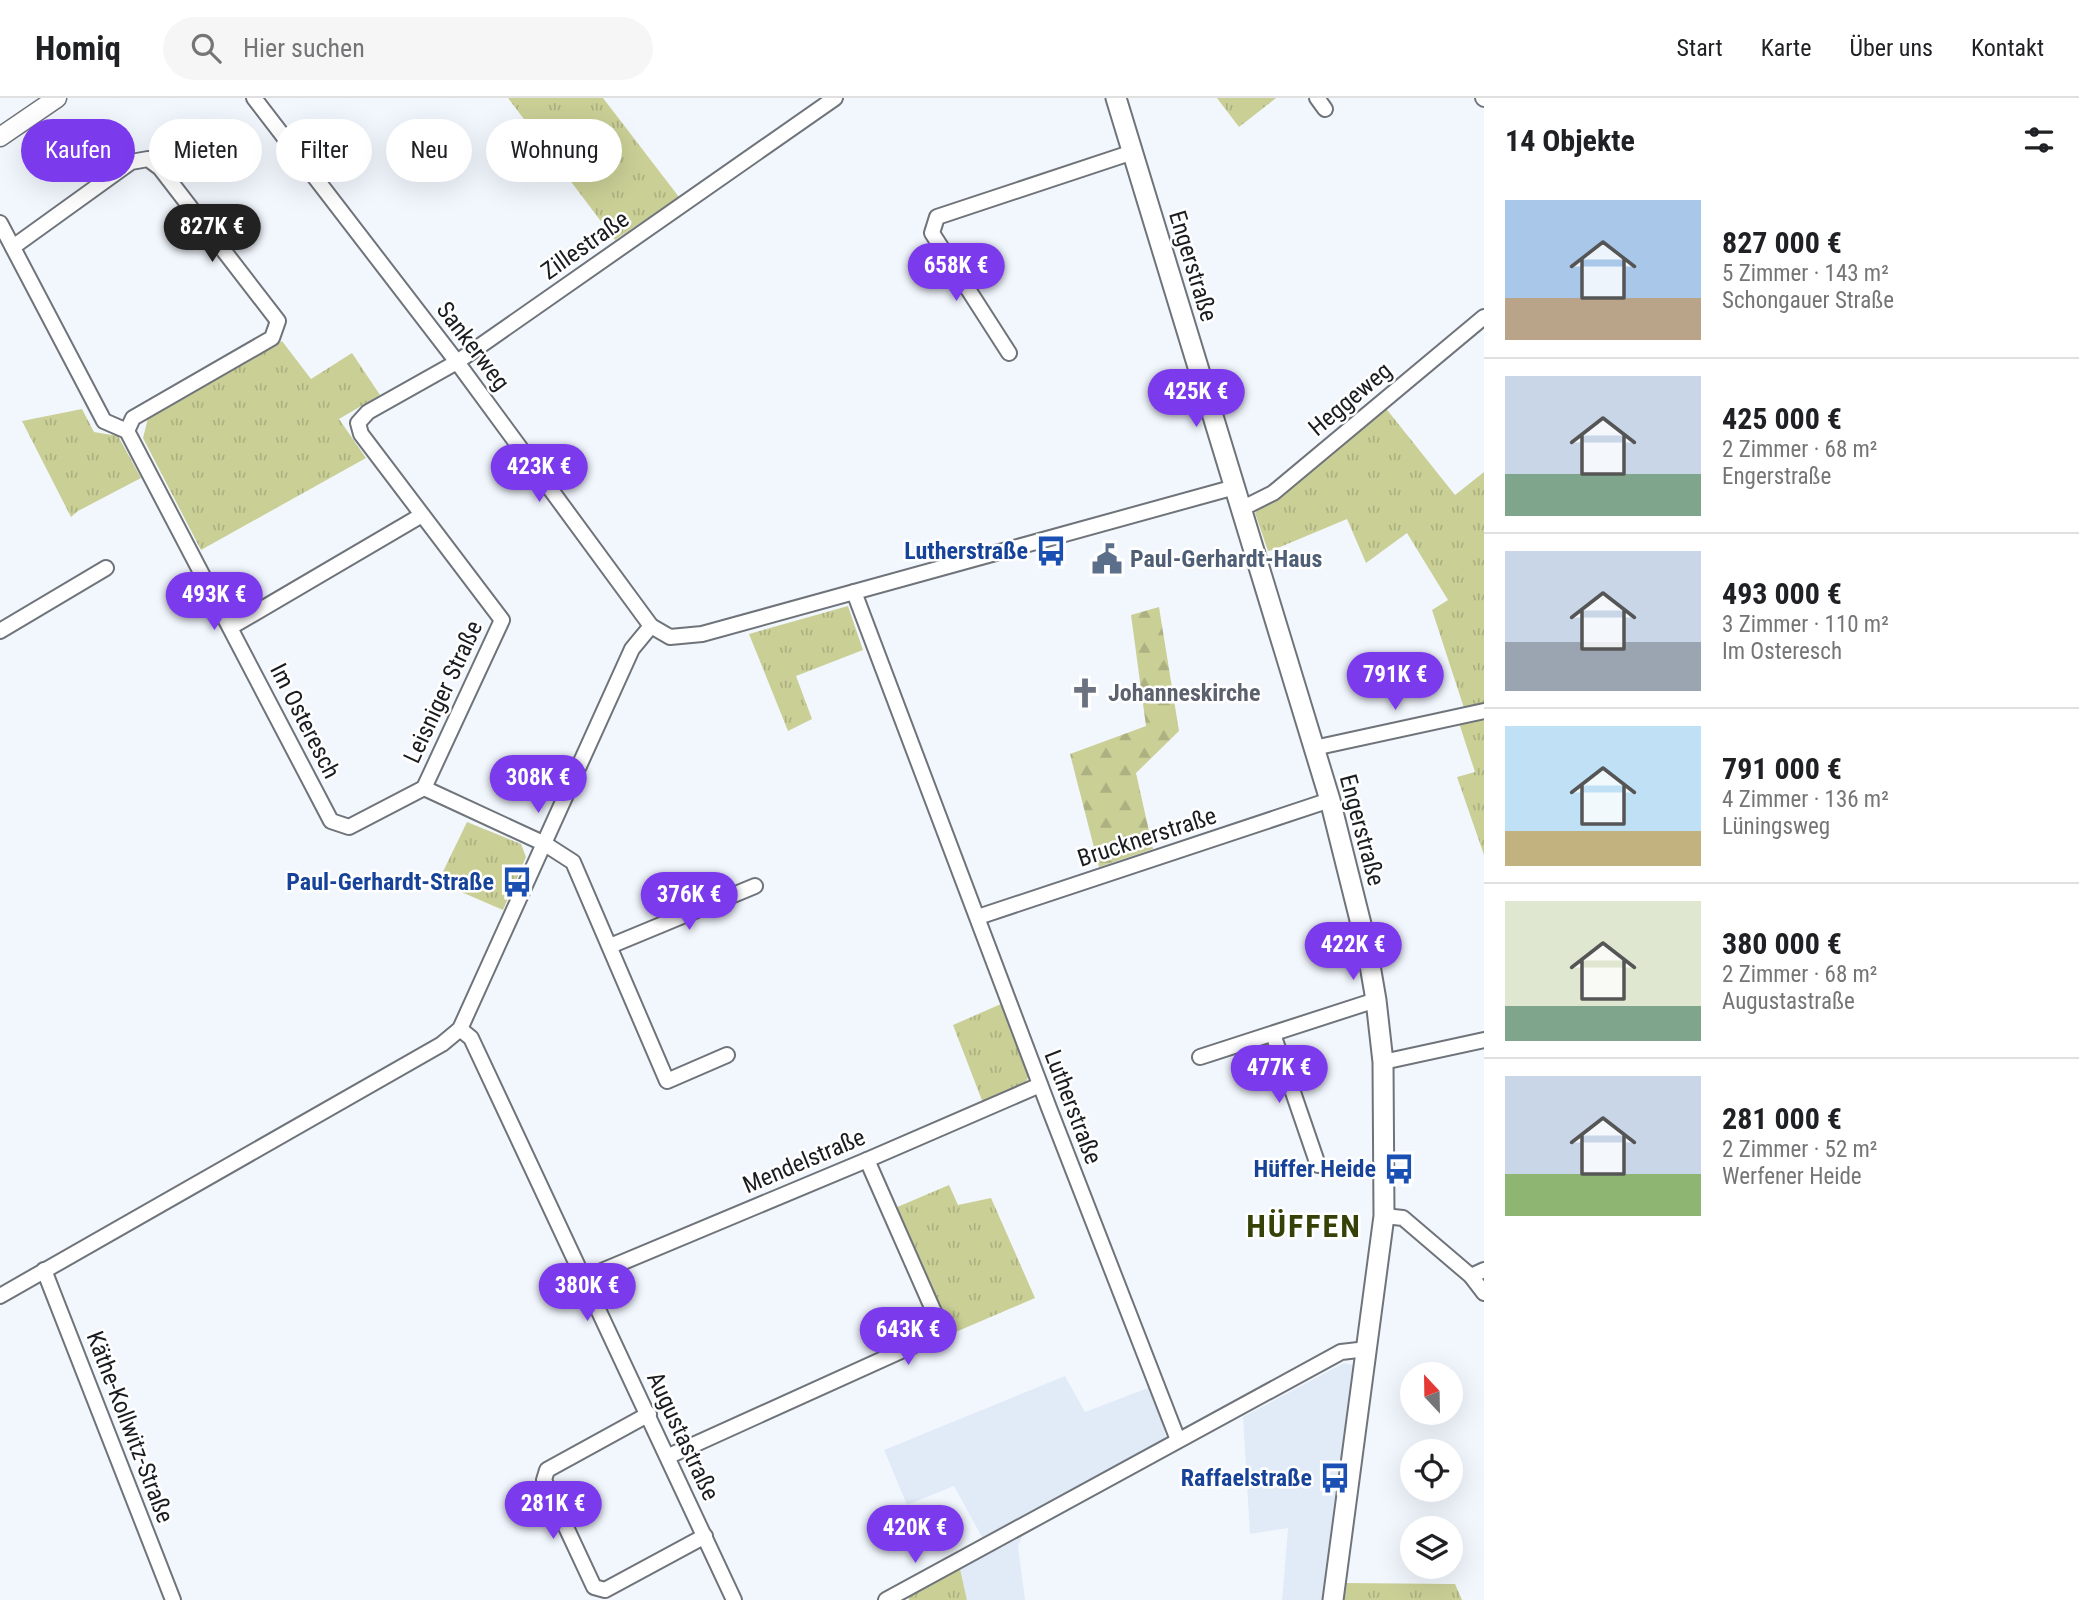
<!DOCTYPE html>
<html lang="de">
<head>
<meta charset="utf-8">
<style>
  body { margin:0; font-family:"Roboto Condensed",sans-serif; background:#f6f6f6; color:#202124; height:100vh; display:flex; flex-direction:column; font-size:26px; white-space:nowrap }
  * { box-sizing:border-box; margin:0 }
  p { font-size:23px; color:#757577 }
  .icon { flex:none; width:38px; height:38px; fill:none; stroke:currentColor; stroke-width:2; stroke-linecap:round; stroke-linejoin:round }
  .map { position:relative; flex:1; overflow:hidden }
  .side { display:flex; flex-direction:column; background:#fff; width:595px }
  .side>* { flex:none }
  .guide { position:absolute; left:21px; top:21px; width:665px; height:63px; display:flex; gap:14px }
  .needle { width:46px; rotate:338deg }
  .tools { position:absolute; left:1400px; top:1264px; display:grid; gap:14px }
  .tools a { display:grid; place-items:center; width:63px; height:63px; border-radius:50%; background:#fff; box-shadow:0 7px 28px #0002; font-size:35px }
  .price { position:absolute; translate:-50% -60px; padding:0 16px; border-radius:24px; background:#7c3aed; color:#fff; font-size:23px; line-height:46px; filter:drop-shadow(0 2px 4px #0008) }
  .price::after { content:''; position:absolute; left:50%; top:42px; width:21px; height:16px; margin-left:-10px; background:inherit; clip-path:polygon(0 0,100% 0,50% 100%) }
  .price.current { background:#222; color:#fff }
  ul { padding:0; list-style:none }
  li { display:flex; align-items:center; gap:21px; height:175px; padding:0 21px }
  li+li { border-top:2px solid #e0e0e0 }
  li span { display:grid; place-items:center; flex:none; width:196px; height:140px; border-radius:0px; color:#555 }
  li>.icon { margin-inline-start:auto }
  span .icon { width:84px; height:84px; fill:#fffc; stroke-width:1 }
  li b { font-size:30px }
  h2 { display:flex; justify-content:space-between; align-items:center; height:84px; padding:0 21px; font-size:30px }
  .tag { padding:0 24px; border-radius:32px; background:#fff; box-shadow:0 7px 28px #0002; font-size:24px; line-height:63px }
  .tag.current { background:#7c3aed; color:#fff }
  header { display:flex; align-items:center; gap:42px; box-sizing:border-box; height:98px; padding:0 35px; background:#fff; border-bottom:2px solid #e0e0e0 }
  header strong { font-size:33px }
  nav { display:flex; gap:38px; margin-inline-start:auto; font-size:24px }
  .search { width:490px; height:63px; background:#f6f6f6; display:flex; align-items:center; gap:18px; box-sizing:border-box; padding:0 24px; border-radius:38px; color:#757577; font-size:26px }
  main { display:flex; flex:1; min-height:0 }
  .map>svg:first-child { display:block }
</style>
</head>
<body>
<header>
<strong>Homiq</strong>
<div class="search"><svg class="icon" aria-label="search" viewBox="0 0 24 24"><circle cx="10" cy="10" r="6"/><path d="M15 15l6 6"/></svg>Hier suchen</div>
<nav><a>Start</a><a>Karte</a><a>Über uns</a><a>Kontakt</a></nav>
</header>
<main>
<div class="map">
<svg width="1484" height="1502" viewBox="0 0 1484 1502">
  <defs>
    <pattern id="grass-tufts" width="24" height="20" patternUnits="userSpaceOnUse" patternTransform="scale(1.75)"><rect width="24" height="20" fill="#cacf96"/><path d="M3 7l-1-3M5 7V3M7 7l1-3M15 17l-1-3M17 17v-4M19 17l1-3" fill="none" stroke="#adb181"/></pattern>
    <pattern id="forest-firs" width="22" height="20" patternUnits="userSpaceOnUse" patternTransform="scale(1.75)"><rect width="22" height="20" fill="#cacf96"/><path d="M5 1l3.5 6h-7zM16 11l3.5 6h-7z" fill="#adb181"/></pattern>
  </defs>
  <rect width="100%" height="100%" fill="#f2f7fe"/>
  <g fill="#e1ebf8">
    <polygon points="1344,1265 1354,1267 1324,1502 1282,1502 1288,1430 1250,1436 1243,1319"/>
    <polygon points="1065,1278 1085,1314 1153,1288 1166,1340 983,1441 954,1388 907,1407 884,1352"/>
    <polygon points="1022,1439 1018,1448 1025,1502 967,1502 960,1471"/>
  </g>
  <g fill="url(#grass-tufts)">
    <polygon points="508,0 603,0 679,99 615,142"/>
    <polygon points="1217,0 1276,0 1239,29"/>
    <polygon points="282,243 311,281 352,255 380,297 339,321 366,360 201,452 143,340 148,320"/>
    <polygon points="1384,308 1455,397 1484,374 1484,605 1464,610 1432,512 1448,502 1407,435 1366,465 1347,421 1273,452 1268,453 1255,415 1260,409"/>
    <polygon points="82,311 94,334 118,338 141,380 78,413 71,419 22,323"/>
    <polygon points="848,508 863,552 796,578 812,621 788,633 749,536"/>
    <polygon points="1484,620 1484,757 1457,679 1475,674 1459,625"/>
    <polygon points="467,724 521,746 526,759 503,812 438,784"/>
    <polygon points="1001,906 1029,977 1026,984 983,1005 953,927"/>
    <polygon points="949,1087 958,1107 991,1100 1035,1200 951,1236 895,1110"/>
    <polygon points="960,1471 967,1502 909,1502 908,1498"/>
    <polygon points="1346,1485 1455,1486 1462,1502 1343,1502"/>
  </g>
  <polygon fill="url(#forest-firs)" points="1159,509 1179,633 1136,675 1153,751 1099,769 1070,656 1146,628 1131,517"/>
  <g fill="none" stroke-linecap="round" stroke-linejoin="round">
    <g stroke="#6f747a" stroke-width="18">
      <g id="minor">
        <polyline points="254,0 457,264 651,528 670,539 702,536 1235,389"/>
        <polyline points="1317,0 1325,11"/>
        <polyline points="1483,0 1484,1"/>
        <polyline points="0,125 104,323 127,333 331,723 349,729 424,690 545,746 573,764 667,983 727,957"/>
        <polyline points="13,149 131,64 148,61 160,70 278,223 272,240 133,320 127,333"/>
        <polyline points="1009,255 932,135 937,119 1133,54"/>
        <polyline points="1241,411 1273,395 1484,219"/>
        <polyline points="854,494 1049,1010 1178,1342"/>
        <polyline points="231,529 422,417"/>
        <polyline points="0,533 106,470"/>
        <polyline points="1314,650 1484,613"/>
        <polyline points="424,690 502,522 361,336 358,325 368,314 457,264 835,0"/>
        <polyline points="978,819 1330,702"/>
        <polyline points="610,848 755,788"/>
        <polyline points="460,931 471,940 734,1502"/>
        <polyline points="1273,936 1318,1067"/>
        <polyline points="1200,959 1376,902"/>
        <polyline points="1383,964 1484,942"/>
        <polyline points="1384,1118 1403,1120 1471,1178 1484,1195"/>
        <polyline points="44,1172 173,1502"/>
        <polyline points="1471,1178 1484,1172"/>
        <polyline points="585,1180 867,1062 1040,987"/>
        <polyline points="0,1198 442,946 460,931 632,551 651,528"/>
        <polyline points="649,1316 547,1372 544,1382 594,1489 605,1492 705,1438"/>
        <polyline points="669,1358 934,1238 938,1223 867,1062"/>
        <polyline points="886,1502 1341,1254 1367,1251"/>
      </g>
    </g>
    <g stroke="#6f747a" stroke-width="21">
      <polyline id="tertiary" points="0,39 57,0"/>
    </g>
    <g stroke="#6f747a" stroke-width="23">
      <polyline id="secondary" points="1116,0 1330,702 1367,850 1376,902 1383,964 1384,1118 1333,1502"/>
    </g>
    <use href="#minor" stroke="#fff" stroke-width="14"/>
    <use href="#tertiary" stroke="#fff" stroke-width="18"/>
    <use href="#secondary" stroke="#fff" stroke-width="19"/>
  </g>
  <defs>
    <g id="bus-bare" transform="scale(2.415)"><path d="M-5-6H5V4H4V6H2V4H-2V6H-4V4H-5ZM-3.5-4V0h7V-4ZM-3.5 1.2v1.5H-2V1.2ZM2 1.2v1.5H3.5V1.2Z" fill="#1a4fb4" stroke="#fff" stroke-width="2.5" paint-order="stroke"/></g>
    <g id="civic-bare" transform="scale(2.415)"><path d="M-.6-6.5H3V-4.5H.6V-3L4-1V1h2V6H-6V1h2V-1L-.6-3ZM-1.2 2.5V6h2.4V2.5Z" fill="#5c6f8a" stroke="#fff" stroke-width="2.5" paint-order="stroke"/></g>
    <g id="church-bare" transform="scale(2.415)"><path d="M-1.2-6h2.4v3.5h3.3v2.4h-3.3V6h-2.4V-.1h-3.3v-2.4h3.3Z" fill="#6b7280" stroke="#fff" stroke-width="2.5" paint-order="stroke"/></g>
  </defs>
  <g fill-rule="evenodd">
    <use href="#bus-bare" x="1051" y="453"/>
    <use href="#civic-bare" x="1107" y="461"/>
    <use href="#church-bare" x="1085" y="595"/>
    <use href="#bus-bare" x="517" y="784"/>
    <use href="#bus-bare" x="1399" y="1071"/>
    <use href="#bus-bare" x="1335" y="1380"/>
  </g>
  <g text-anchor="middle" stroke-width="5" stroke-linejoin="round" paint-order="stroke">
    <g font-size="24" fill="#1a1c1f" stroke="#fff">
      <text transform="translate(585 147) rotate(-35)" y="8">Zillestraße</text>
      <text transform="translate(1193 168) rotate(73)" y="8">Engerstraße</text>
      <text transform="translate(473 248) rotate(53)" y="8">Sankerweg</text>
      <text transform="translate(1350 301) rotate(-40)" y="8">Heggeweg</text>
      <text transform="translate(443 594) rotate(-65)" y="8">Leisniger Straße</text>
      <text transform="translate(305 623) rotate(63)" y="8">Im Osteresch</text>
      <text transform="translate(1362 732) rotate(75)" y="8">Engerstraße</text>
      <text transform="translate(1147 739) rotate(-18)" y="8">Brucknerstraße</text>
      <text transform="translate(1073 1009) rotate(69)" y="8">Lutherstraße</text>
      <text transform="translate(804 1063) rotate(-23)" y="8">Mendelstraße</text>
      <text transform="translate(130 1329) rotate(69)" y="8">Käthe-Kollwitz-Straße</text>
      <text transform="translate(683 1338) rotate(65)" y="8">Augustastraße</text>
    </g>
    <g font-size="24" font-weight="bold" fill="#164399" stroke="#fff" text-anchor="end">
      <text x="1028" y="461">Lutherstraße</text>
      <text x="494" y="792">Paul-Gerhardt-Straße</text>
      <text x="1376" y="1079">Hüffer Heide</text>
      <text x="1312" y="1388">Raffaelstraße</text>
    </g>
    <g font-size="24" font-weight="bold" fill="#4e5e75" stroke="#fff" text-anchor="start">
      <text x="1130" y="469">Paul-Gerhardt-Haus</text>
    </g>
    <g font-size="24" font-weight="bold" fill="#5b616d" stroke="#fff" text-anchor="start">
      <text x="1108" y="603">Johanneskirche</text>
    </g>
    <g font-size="32" font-weight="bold" letter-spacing="2" fill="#354107" stroke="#fff">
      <text x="1304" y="1139">HÜFFEN</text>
    </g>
  </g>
</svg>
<div class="tools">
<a><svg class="needle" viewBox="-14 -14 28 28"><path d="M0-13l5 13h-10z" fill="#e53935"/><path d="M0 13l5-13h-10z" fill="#757577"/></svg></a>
<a><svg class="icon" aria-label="locate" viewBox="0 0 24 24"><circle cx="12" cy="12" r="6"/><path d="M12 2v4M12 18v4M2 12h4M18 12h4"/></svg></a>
<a><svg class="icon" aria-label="layers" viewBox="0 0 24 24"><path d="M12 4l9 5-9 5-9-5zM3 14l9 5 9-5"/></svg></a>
</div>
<b class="price current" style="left:212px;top:166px">827K €</b>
<b class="price" style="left:956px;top:205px">658K €</b>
<b class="price" style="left:1196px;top:331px">425K €</b>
<b class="price" style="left:539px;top:406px">423K €</b>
<b class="price" style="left:214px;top:534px">493K €</b>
<b class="price" style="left:1395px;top:614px">791K €</b>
<b class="price" style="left:538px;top:717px">308K €</b>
<b class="price" style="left:689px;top:834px">376K €</b>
<b class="price" style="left:1353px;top:884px">422K €</b>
<b class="price" style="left:1279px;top:1007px">477K €</b>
<b class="price" style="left:587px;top:1225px">380K €</b>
<b class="price" style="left:908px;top:1269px">643K €</b>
<b class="price" style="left:553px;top:1443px">281K €</b>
<b class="price" style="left:915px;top:1467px">420K €</b>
<div class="guide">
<a class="tag current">Kaufen</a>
<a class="tag">Mieten</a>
<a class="tag">Filter</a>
<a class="tag">Neu</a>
<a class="tag">Wohnung</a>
</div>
</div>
<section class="side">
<h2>14 Objekte<svg class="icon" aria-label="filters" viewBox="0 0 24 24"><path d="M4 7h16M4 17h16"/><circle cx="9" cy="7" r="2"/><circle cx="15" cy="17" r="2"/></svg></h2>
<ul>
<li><span style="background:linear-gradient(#a9c7e8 70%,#b9a48a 0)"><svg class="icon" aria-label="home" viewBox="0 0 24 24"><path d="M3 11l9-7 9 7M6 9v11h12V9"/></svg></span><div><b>827 000 €</b><p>5 Zimmer · 143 m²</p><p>Schongauer Straße</p></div></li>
<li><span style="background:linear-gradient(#c9d6e8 70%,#7fa58c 0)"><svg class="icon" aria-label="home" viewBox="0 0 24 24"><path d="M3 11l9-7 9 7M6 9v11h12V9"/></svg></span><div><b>425 000 €</b><p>2 Zimmer · 68 m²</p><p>Engerstraße</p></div></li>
<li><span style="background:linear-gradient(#c9d6e8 65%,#9aa5b1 0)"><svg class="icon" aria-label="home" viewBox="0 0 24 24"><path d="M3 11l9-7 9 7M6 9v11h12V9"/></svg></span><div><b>493 000 €</b><p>3 Zimmer · 110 m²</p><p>Im Osteresch</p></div></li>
<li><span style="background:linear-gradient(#bfe0f5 75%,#c2b280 0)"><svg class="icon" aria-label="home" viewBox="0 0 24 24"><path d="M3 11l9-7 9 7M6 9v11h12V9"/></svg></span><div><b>791 000 €</b><p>4 Zimmer · 136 m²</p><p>Lüningsweg</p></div></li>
<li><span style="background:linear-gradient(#dfe7d0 75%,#7fa58c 0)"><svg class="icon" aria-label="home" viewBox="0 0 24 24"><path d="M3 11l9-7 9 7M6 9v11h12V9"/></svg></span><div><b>380 000 €</b><p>2 Zimmer · 68 m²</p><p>Augustastraße</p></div></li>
<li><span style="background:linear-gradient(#c9d6e8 70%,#8fb573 0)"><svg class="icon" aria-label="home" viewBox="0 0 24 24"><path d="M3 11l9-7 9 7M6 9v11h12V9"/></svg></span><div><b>281 000 €</b><p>2 Zimmer · 52 m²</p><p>Werfener Heide</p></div></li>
</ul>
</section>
</main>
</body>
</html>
